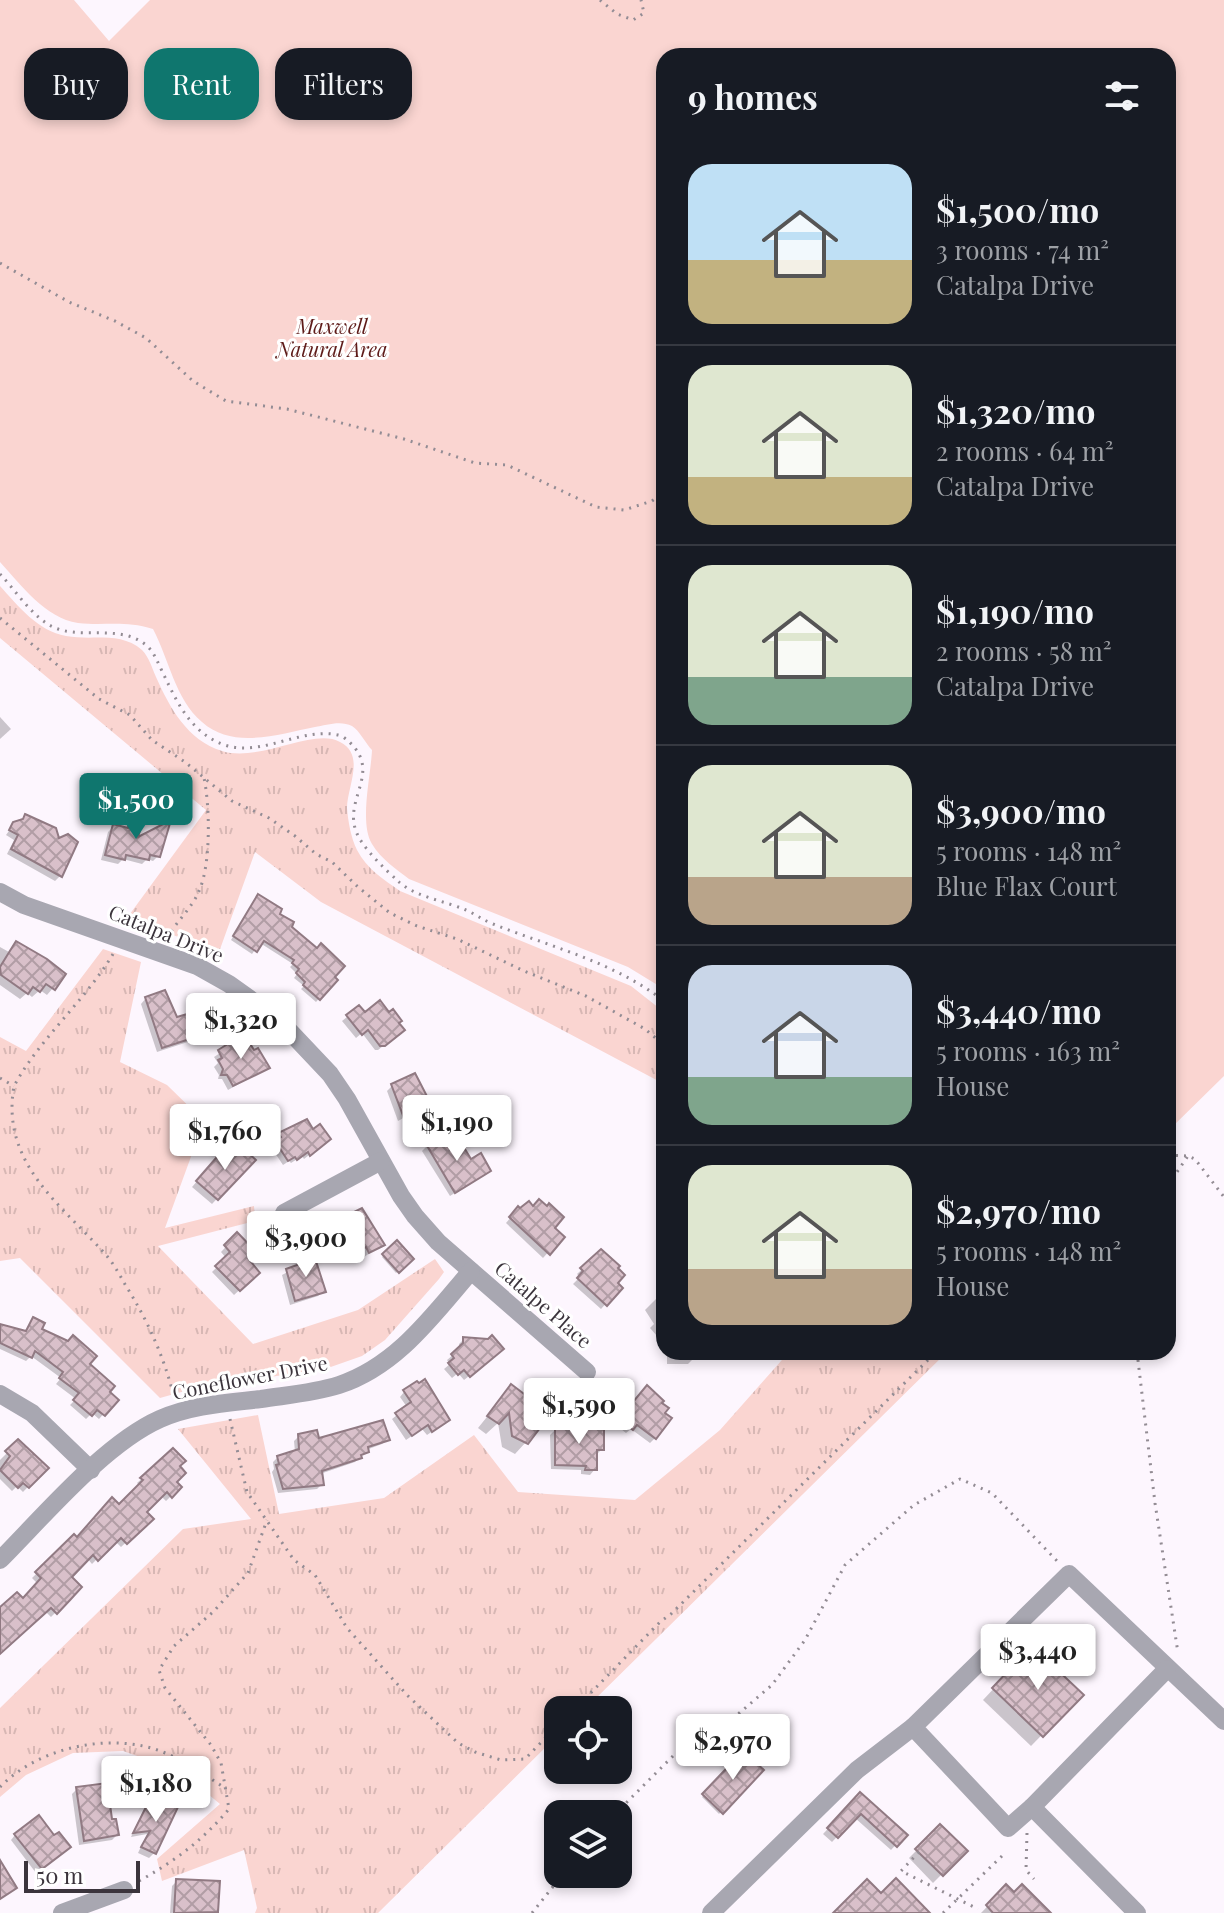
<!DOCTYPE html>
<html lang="en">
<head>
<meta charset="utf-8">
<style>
  body { margin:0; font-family:"Playfair Display",serif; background:#20242c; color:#f1f3f6; height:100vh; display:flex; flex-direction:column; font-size:30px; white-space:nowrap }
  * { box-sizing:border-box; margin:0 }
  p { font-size:26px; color:#9ea1a6 }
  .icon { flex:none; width:44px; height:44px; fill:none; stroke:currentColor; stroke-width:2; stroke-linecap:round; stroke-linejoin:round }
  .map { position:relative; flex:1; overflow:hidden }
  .panel { position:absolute; left:656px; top:48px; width:520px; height:1312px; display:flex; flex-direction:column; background:#171b24; border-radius:24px; box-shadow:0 4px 12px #0003 }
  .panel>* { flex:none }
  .banner { position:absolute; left:24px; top:48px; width:512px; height:72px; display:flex; gap:16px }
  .buttons { position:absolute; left:544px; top:1696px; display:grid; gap:16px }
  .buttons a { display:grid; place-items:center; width:88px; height:88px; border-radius:16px; background:#171b24; box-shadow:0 4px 12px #0003; font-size:40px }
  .scale { position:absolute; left:24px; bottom:20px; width:116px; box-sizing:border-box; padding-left:8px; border:4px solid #3b343c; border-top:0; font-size:22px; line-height:28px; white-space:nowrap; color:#3b343c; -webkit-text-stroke:6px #fff; paint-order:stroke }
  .price { position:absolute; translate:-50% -68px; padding:0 18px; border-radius:8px; background:#fff; color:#222; font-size:26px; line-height:52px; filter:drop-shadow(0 2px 4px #0008) }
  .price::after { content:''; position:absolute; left:50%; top:48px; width:24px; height:18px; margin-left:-12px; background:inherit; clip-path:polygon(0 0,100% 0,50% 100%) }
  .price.selected { background:#0f766e; color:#fff }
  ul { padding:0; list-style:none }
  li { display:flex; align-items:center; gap:24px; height:200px; padding:0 32px }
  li+li { border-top:2px solid #363941 }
  li span { display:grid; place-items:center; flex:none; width:224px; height:160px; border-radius:24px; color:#555 }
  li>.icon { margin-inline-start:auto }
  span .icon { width:96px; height:96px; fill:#fffc; stroke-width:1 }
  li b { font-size:34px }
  h2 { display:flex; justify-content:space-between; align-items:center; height:96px; padding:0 32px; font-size:34px }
  .pill { padding:0 28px; border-radius:24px; background:#171b24; box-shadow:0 4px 12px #0003; font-size:28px; line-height:72px }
  .pill.selected { background:#0f766e; color:#fff }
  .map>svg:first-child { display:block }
</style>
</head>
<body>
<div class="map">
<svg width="1224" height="1913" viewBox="0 0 1224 1913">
  <defs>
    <pattern id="grass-tufts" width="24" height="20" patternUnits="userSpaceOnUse" patternTransform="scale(2)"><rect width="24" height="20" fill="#fad5d1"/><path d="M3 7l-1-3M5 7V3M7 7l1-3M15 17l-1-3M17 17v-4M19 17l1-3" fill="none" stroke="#d7b7b4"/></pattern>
    <pattern id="building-cross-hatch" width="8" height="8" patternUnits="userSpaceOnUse" patternTransform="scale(2)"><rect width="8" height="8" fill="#d9c0ca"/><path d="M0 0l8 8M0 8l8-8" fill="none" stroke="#b19da5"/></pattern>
  </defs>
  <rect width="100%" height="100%" fill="#fdf6fe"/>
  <g fill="url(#grass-tufts)">
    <path d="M0,586C18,606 38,631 66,636C92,641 120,631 142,650C149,657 152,668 156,677C170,708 187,740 222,751C260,763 313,727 340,742C366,755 347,787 347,808C348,821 351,838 357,850C367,869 383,879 400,891L631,986L664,1012V1084L321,902L255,852L219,952L127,918L206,810L0,638Z"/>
    <polygon points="103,949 141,962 120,1062 167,1085 204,1121 165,1228 254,1206 255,1221 158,1246 253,1344 358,1310 435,1259 444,1272 439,1279 385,1340 362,1356 325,1369 199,1387 160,1398 20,1258 0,1261 0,1037 26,1051"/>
    <polygon points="789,1352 947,1352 584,1710 558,1710 558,1735 378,1913 255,1913 257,1908 244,1850 162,1881 157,1859 220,1804 180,1771 123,1751 73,1753 26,1775 0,1797 0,1708 183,1529 251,1519 178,1429 258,1415 279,1514 384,1498 474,1435 518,1492 635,1500 720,1430"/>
  </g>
  <path fill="#fad5d1" d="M0,0H74L109,41L150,0H1224V1076L1168,1131V56H664V989L628,967L409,879C396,869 381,859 372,844C359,823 371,775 372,750C366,744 359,730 352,726C341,720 326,725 315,727C279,734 233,750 202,722C175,699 169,659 153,629C124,620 106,626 78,623C45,618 21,585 0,562Z"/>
  <g fill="#0003">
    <polygon points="0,717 11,729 0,739"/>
    <polygon points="26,816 58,841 75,842 60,876 55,881 7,854 14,840 6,835 14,824"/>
    <polygon points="131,820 135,841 158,856 153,861 147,859 142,864 123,859 118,864 101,860 108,832 113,827 125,830"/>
    <polygon points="255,900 277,914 335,980 316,1002 301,989 304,986 294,978 297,974 290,967 293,964 260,943 252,954 231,940"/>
    <polygon points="16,943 53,988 47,995 40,990 32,997 27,993 20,999 0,985 0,947 9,952"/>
    <polygon points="146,998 199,1035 194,1040 157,1052 141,1004"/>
    <polygon points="347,1017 397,1035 378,1050 375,1050 362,1033 356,1038 342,1021"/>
    <polygon points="244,1037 267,1068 228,1090 222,1079 218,1079 219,1075 214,1067 218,1063 214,1057"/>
    <polygon points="392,1086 429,1104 398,1121 387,1091"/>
    <polygon points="306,1122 323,1144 304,1159 302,1156 291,1163 289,1161 283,1165 271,1147 276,1142 275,1140"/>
    <polygon points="427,1146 456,1153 489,1171 450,1196 422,1151"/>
    <polygon points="235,1157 253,1160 212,1204 192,1187 217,1158"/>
    <polygon points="518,1209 552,1228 562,1237 543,1258 506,1223"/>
    <polygon points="347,1218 382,1245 364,1257 361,1251 350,1257 337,1232 344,1226 342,1223"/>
    <polygon points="237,1235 245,1258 258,1273 234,1295 212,1272 226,1258 221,1252"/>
    <polygon points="397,1243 411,1259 396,1273 382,1257"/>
    <polygon points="601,1252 615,1283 620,1288 601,1309 573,1284 580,1277 577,1274"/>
    <polygon points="299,1261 323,1291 318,1296 290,1305 282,1275 295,1268"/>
    <polygon points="664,1291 664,1344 650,1328 654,1324 645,1310"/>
    <polygon points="34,1320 40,1330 88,1364 107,1392 116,1400 99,1419 92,1413 86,1419 70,1405 76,1399 56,1384 61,1378 31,1356 26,1361 0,1349 0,1326 24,1333"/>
    <polygon points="464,1339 497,1354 464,1380 458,1373 452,1378 444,1369 450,1364 447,1360 459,1350 459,1344"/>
    <polygon points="667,1352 694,1352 693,1359 688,1364 667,1364"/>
    <polygon points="511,1387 526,1442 515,1454 502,1447 498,1423 486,1434 478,1428"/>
    <polygon points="404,1392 443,1424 427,1435 422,1429 406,1440 392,1419 407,1407 400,1397"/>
    <polygon points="642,1393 655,1438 650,1443 631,1429 626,1433 616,1425"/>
    <polygon points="580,1427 602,1449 597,1454 595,1469 590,1475 581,1474 581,1470 551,1469 550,1435 555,1430 576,1430"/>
    <polygon points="299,1436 317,1440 387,1439 382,1444 366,1450 355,1462 320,1474 322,1484 317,1489 278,1493 272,1472 274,1469 273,1462 278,1457 295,1452 294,1441"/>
    <polygon points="18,1442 46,1468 23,1492 17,1486 12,1491 0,1479 0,1460"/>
    <polygon points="173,1451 177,1466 174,1482 180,1487 166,1501 161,1496 144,1512 151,1519 121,1547 115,1541 92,1564 87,1558 69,1577 70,1598 51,1617 45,1611 0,1652 0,1610 23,1601 38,1584 32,1578 74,1537 77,1540 119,1507 140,1486 137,1483"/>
    <polygon points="1032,1648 1081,1695 1031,1746 983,1700"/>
    <polygon points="743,1754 761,1771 719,1814 702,1797"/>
    <polygon points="77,1789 110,1821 117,1835 112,1840 79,1845 72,1794"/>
    <polygon points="860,1795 905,1835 891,1850 855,1818 832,1842 823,1834"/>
    <polygon points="160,1801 154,1853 149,1858 138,1853 147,1834 131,1837 144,1809 149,1804 154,1806"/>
    <polygon points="940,1827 965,1851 933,1883 909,1858"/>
    <polygon points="15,1835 63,1852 36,1873 11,1840"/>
    <polygon points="177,1881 216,1911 170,1913 172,1886"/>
    <polygon points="1006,1887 1040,1913 981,1913"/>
  </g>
  <g fill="url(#building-cross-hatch)" stroke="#917a83" stroke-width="2">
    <polygon points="25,814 56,828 59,838 68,834 78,842 62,877 11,849 18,835 9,830 13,822 23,819"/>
    <polygon points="131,818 143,821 138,837 171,820 160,857 150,855 149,860 126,855 125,860 105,855 113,824 128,828"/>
    <polygon points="258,894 282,909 280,914 294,922 292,927 317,948 321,943 345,966 335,977 338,980 320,1000 303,985 305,982 296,973 299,969 292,963 294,960 264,941 257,952 233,936"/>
    <polygon points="16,941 47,959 66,974 55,990 46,984 40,992 33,987 28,994 1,975 0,967"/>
    <polygon points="165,990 177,1017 194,1012 202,1035 162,1048 145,997"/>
    <polygon points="380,1000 389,1012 393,1009 402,1021 399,1023 405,1030 385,1046 380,1046 368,1030 362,1035 346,1015 359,1005 365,1012"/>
    <polygon points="244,1034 254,1050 258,1048 270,1068 233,1086 227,1075 221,1075 223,1069 218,1060 222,1058 218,1050"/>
    <polygon points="415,1073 431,1104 404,1118 391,1084"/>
    <polygon points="307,1119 313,1129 320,1124 331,1139 310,1156 308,1152 297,1160 295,1157 288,1161 275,1141 281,1137 278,1133"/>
    <polygon points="446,1132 457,1150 463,1146 471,1159 481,1153 491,1171 455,1193 426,1144"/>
    <polygon points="242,1147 256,1160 218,1200 196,1181 222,1151 226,1152 229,1149 235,1154"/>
    <polygon points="539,1199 547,1206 549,1203 564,1217 555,1228 565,1237 550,1255 509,1217 518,1206 520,1208 529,1201 533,1206"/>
    <polygon points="362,1208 385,1245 369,1253 366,1247 355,1253 340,1226 349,1221 346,1216"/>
    <polygon points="237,1232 255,1251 248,1258 260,1273 240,1291 215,1266 230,1252 224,1245"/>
    <polygon points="397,1240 414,1259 399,1273 382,1254"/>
    <polygon points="601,1249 620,1266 618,1268 625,1275 618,1283 623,1288 607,1306 577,1278 583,1271 580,1268"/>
    <polygon points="314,1255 326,1292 295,1301 286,1269 300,1264 298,1259"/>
    <polygon points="33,1317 45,1323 42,1329 68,1341 73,1335 97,1356 90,1364 115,1386 110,1392 119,1400 105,1416 97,1410 92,1416 73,1400 79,1393 59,1378 63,1372 35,1351 32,1358 0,1343 0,1324 26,1331"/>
    <polygon points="492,1335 504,1349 470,1377 464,1370 458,1375 448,1363 454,1358 451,1354 463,1343 463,1337 488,1339"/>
    <polygon points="425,1379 450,1420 432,1432 428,1425 412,1436 395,1413 411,1402 403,1390 417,1381 419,1383"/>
    <polygon points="511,1384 532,1400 534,1397 552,1412 528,1444 512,1436 509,1413 499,1424 487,1416"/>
    <polygon points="647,1385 664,1401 662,1403 669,1408 665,1413 672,1418 656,1439 637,1425 633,1430 619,1419"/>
    <polygon points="383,1420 390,1440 368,1447 369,1452 361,1455 362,1458 322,1471 324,1485 283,1489 276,1465 279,1464 277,1456 299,1449 298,1434 317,1430 319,1438"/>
    <polygon points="579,1425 604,1426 604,1450 597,1450 597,1470 585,1470 586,1466 555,1465 555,1428 579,1428"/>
    <polygon points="18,1439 49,1468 29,1488 23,1483 18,1488 0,1470 10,1456 5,1451"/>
    <polygon points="173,1448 186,1461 180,1466 186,1473 177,1482 182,1487 172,1498 167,1492 147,1512 154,1519 127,1544 121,1538 98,1561 93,1555 72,1577 82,1587 71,1599 57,1614 51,1608 0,1654 0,1607 17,1592 23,1598 41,1578 35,1572 74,1534 77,1537 112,1497 119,1504 143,1480 140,1478"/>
    <polygon points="1032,1646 1084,1695 1043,1737 992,1688"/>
    <polygon points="743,1751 764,1770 723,1814 702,1794"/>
    <polygon points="107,1783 112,1819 116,1819 119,1835 84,1841 76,1787"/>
    <polygon points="860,1792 908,1835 897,1847 861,1814 838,1838 827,1828"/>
    <polygon points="160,1798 178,1807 156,1854 141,1847 150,1831 133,1833 149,1801 157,1805"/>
    <polygon points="39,1815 54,1835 59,1832 71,1847 42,1869 14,1834"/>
    <polygon points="940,1824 968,1851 943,1876 915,1849"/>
    <polygon points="0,1860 17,1888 0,1899"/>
    <polygon points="896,1878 930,1913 833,1913 867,1879 881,1893"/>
    <polygon points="176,1879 220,1881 218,1912 174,1913"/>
    <polygon points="1006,1884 1014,1892 1022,1884 1051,1913 993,1913 986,1905"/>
  </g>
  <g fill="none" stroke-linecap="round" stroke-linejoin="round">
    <g stroke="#938c94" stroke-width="3" stroke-dasharray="2 6" stroke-linecap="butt">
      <polyline points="600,0 617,14 633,20 644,13 641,0"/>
      <polyline points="0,263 69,302 115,321 146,338 193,381 226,401 287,409 404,439 475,463 507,465 596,507 624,510 652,501 664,492"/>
      <path d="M0,574C16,591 31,615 51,626C79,641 119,623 146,645C154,652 157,661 162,671C177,702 191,735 228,746C265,756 305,725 342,736C387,769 343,796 356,831C362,848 385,869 399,882C416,897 445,901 466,910C475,914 483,920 493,924C551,947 614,962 664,1001"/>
      <polyline points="0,618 99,699 130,715 152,740 185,762 232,801 269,818 295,836 316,854 332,862 358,887 390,913 417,926 457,939 524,971 586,996 645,1029 664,1045"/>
      <path d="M167,938C176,922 192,908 199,891C211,865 210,806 204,778"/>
      <path d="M113,954C85,1001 40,1038 14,1086C0,1164 63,1206 106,1255C114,1264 120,1276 126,1286C148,1321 164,1357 174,1397"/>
      <polyline points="0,1078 14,1086"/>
      <polyline points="1168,1155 1188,1156 1195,1159 1224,1197"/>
      <polyline points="1168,1185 1188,1156"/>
      <polyline points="1137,1352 1155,1503 1178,1653"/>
      <polyline points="230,1419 247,1492 294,1560 315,1575 347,1628 407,1695 458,1743 475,1752 501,1760 525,1759 558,1725"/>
      <polyline points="574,1710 660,1622 671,1614 936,1352"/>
      <path d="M0,1787C35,1751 94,1736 143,1746C173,1752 200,1772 225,1788"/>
      <polyline points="615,1814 676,1753 737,1715 772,1685 805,1640 845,1565 914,1505 960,1479 992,1493 1058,1562"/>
      <polyline points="1027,1833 1026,1870 1034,1879"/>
      <polyline points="919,1852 901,1871 978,1909"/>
      <path d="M139,1881C175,1861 203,1840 229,1809L221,1763L211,1745L165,1688L159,1670L174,1646L213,1612L248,1573L267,1520"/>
      <polyline points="532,1913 563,1874"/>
      <polyline points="943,1913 1002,1856"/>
    </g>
    <g stroke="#a8a7b1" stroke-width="18">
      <polyline points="0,892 24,905 197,966 229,984 279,1020 330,1074 347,1099 401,1196 415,1216 438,1242 587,1372"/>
      <polyline points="284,1213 381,1161"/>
      <polyline points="0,1394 32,1413 91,1470"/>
      <path d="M0,1560C44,1516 104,1444 160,1419C191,1405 227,1403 261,1399C287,1395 314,1393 339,1385C397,1366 433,1315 471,1271"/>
      <polyline points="1032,1807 1008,1828 913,1727 1069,1574 1224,1721"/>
      <polyline points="62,1913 124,1890"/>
      <polyline points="711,1913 857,1770 913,1727"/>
      <polyline points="1137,1913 1032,1807 1167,1669"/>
    </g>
  </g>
  <g text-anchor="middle" stroke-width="6" stroke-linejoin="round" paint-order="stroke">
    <g font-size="20" font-style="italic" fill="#5e1b19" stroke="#fff">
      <text x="332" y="334">Maxwell<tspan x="332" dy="23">Natural Area</tspan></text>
    </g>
    <g font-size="20" fill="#3b343c" stroke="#fff">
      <text transform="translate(166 934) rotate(22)" y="7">Catalpa Drive</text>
      <text transform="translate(543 1305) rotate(41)" y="7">Catalpe Place</text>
      <text transform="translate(250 1378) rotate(-11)" y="7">Coneflower Drive</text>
    </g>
  </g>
</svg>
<div class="buttons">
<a><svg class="icon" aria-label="locate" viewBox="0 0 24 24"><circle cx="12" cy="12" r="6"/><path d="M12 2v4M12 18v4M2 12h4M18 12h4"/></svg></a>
<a><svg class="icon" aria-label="layers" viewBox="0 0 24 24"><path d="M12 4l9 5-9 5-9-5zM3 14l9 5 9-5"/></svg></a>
</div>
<div class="scale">50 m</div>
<b class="price selected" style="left:136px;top:841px">$1,500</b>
<b class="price" style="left:241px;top:1061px">$1,320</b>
<b class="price" style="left:457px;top:1163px">$1,190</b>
<b class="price" style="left:225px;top:1172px">$1,760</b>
<b class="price" style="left:306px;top:1279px">$3,900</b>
<b class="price" style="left:579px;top:1446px">$1,590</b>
<b class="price" style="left:1038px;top:1692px">$3,440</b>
<b class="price" style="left:733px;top:1782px">$2,970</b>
<b class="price" style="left:156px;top:1824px">$1,180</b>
<div class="banner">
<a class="pill">Buy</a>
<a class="pill selected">Rent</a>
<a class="pill">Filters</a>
</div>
<section class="panel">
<h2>9 homes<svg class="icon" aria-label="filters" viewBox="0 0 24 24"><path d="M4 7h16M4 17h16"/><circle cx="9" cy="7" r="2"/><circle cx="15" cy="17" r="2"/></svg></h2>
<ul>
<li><span style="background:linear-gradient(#bfe0f5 60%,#c2b280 0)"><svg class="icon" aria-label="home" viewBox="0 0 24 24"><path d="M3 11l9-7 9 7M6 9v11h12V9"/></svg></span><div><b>$1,500/mo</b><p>3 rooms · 74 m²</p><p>Catalpa Drive</p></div></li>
<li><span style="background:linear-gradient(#dfe7d0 70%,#c2b280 0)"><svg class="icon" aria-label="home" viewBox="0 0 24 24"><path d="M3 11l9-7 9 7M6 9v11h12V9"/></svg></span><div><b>$1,320/mo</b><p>2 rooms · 64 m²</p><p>Catalpa Drive</p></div></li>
<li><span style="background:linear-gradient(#dfe7d0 70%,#7fa58c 0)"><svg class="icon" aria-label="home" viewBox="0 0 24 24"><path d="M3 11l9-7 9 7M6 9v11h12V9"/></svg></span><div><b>$1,190/mo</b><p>2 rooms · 58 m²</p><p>Catalpa Drive</p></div></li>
<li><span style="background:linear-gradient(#dfe7d0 70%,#b9a48a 0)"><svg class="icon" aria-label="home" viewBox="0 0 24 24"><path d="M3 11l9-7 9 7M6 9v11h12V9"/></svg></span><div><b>$3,900/mo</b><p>5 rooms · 148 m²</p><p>Blue Flax Court</p></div></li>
<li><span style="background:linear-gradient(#c9d6e8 70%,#7fa58c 0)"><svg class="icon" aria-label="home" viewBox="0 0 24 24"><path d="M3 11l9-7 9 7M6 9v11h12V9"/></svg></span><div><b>$3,440/mo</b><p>5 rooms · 163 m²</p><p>House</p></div></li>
<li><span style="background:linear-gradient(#dfe7d0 65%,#b9a48a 0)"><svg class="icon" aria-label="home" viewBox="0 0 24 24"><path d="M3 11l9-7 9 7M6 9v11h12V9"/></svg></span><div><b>$2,970/mo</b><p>5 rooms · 148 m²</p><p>House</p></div></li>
</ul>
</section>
</div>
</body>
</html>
